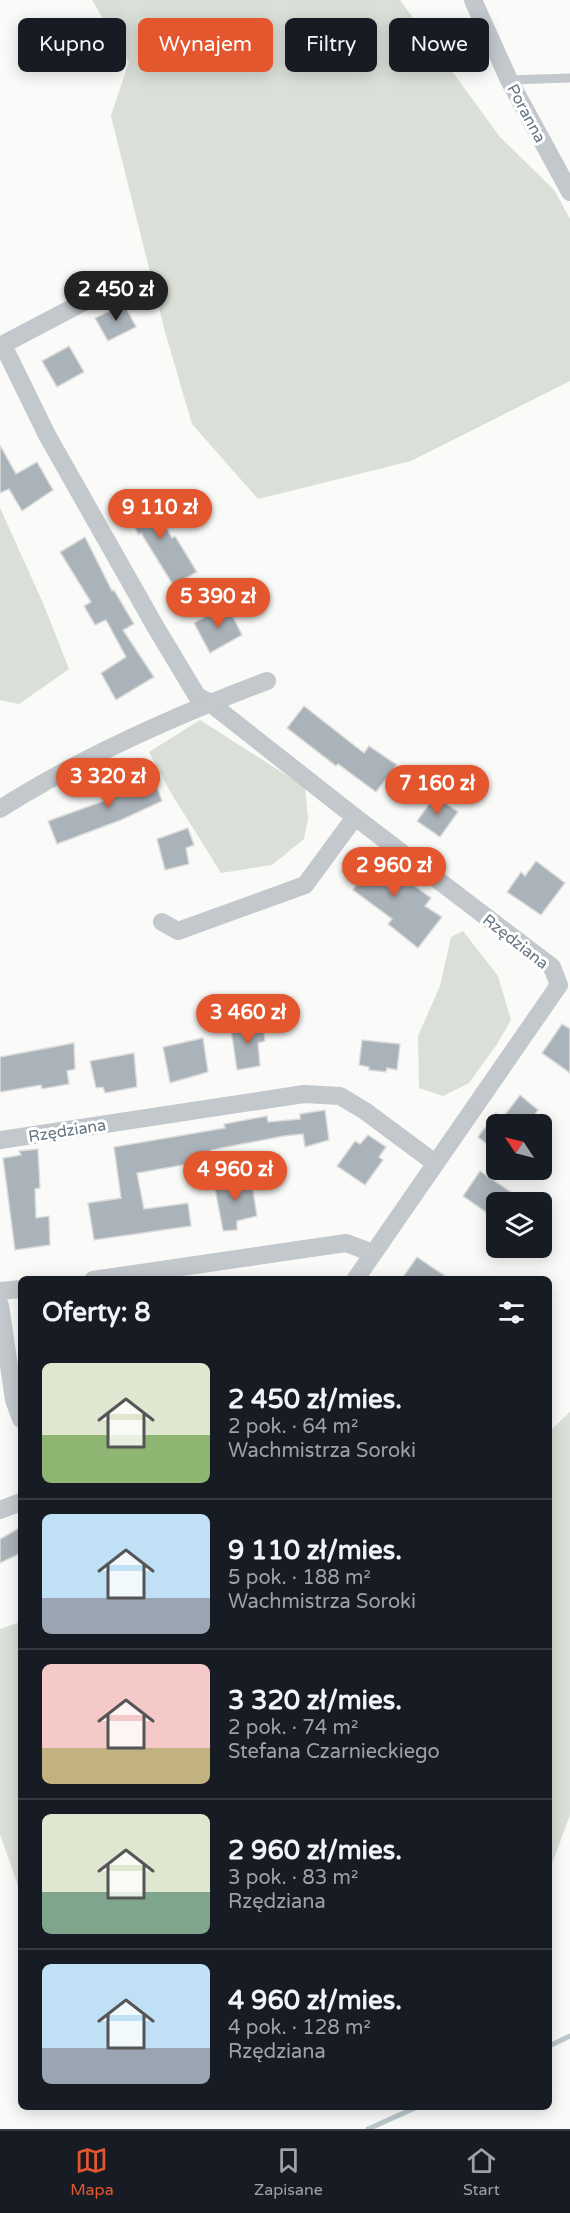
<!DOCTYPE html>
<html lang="pl">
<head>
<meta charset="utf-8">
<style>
  body { margin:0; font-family:"Varela Round",sans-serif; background:#242831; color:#f1f3f6; height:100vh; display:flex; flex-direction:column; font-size:22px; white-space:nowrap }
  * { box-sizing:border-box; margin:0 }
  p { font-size:20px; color:#9ea1a6 }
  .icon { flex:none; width:33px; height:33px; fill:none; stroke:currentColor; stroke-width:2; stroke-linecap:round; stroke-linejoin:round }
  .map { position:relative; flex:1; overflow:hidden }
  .details { position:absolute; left:18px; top:1276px; width:534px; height:834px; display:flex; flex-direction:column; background:#171b24; border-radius:9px; box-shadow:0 3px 15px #0003 }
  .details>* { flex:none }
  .guide { position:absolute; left:18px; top:18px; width:534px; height:54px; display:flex; gap:12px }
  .needle { width:39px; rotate:305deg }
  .buttons { position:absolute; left:486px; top:1114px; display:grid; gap:12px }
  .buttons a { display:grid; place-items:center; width:66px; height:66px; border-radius:9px; background:#171b24; box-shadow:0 3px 15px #0003; font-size:30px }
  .price { position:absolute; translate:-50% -51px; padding:0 14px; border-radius:21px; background:#e4572e; color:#fff; font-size:20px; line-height:39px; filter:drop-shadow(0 2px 3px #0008) }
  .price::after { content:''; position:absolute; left:50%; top:36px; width:18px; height:14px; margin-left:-9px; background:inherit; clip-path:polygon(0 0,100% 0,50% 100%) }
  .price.active { background:#222; color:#fff }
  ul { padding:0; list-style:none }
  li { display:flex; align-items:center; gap:18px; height:150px; padding:0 24px }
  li+li { border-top:2px solid #363941 }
  li span { display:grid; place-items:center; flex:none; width:168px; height:120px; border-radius:9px; color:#555 }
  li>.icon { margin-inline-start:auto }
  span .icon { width:72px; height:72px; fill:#fffc; stroke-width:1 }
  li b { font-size:26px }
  h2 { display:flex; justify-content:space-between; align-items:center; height:72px; padding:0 24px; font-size:26px }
  .chip { padding:0 21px; border-radius:9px; background:#171b24; box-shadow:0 3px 15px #0003; font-size:21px; line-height:54px }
  .chip.active { background:#e4572e; color:#fff }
  .tabs { display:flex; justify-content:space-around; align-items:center; height:84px; border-top:2px solid #363941; background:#171b24; font-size:16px; color:#9ea1a6 }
  .tabs a { display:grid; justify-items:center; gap:3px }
  .tabs .active { color:#e4572e }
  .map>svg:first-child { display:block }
</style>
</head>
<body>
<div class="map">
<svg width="570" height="2129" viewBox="0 0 570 2129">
  <rect width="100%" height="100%" fill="#fafaf8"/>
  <g fill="#dadfd7">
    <polygon points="92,0 400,0 500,137 555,191 570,219 570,381 411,461 258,499 192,424 165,332 111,116 129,62"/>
    <polygon points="0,508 43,603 69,669 19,704 0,700"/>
    <polygon points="200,720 305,787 308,819 304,839 272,865 221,873 171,793 149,752"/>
    <polygon points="463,931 498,976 511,1020 497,1044 469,1083 443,1096 419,1088 418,1036 440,986 451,937"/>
    <polygon points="570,1412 570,1815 549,1872 549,1432"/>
    <polygon points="21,1622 21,1894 0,1834 0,1629"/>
  </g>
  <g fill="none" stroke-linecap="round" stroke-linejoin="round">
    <g stroke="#bbc7cb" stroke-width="5">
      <polyline points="549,2046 570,2036"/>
      <polyline points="368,2129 415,2108"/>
    </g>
  </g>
  <g fill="#aab3b9" stroke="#dcdcda" stroke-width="1.5">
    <polygon points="124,304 136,327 108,341 95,318"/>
    <polygon points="69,346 84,372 57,387 42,361"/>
    <polygon points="0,445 16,474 37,462 53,490 22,511 9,489 0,493"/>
    <polygon points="143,494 152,510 155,508 172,538 175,536 197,572 173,585 141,533 139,535 122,506"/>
    <polygon points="85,537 112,591 114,590 134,624 123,630 154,677 116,700 101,673 126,657 106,620 95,625 84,606 91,602 60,552"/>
    <polygon points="227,605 242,635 210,653 194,623"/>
    <polygon points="304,706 364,753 369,746 397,765 376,792 338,764 336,766 287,728"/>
    <polygon points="151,771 162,801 121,820 57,844 48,821 112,798 109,790"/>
    <polygon points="435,796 458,812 440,837 417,821"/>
    <polygon points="188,828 194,845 186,848 189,864 165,870 157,839"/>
    <polygon points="356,854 370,864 375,857 431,898 425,906 442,917 418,948 388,924 392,919 353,890 358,883 342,871"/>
    <polygon points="536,861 565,883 541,915 507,892 521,872 525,876"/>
    <polygon points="263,1023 265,1041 258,1043 260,1066 237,1070 231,1029"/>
    <polygon points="562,1024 570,1029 570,1073 542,1053"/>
    <polygon points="203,1038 208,1072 170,1083 163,1047"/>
    <polygon points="362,1040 400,1044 397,1070 387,1068 386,1072 369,1070 369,1067 359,1065"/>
    <polygon points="74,1043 75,1069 67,1071 69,1084 42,1089 41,1085 0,1092 0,1057"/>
    <polygon points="134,1053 137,1087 105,1093 103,1087 96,1088 90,1061"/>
    <polygon points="520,1095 538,1110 528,1125 497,1125"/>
    <polygon points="325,1110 329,1140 305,1147 303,1134 284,1136 211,1150 212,1160 137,1173 144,1209 188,1203 191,1226 94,1240 88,1203 121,1198 114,1147 225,1128 224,1124 267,1116 268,1122 300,1119 300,1114"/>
    <polygon points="496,1113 496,1151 478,1137"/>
    <polygon points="368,1135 386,1147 379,1157 383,1160 365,1185 337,1166 355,1141 360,1144"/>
    <polygon points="38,1149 40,1188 35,1189 36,1218 49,1216 50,1245 15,1250 3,1158 21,1155 19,1151"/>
    <polygon points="480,1171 521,1199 508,1199 505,1203 496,1203 496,1219 463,1196"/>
    <polygon points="251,1177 257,1216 237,1221 237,1230 223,1231 214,1183"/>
    <polygon points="417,1257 451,1280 401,1280"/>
    <polygon points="21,1527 21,1553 0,1563 0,1539"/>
  </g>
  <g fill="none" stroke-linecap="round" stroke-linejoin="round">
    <polyline stroke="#c3c8cc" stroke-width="9" points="509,80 570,78"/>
    <g stroke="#c3c8cc" stroke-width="18">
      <polyline points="473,0 509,80 570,192"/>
      <polyline points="3,345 47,435 155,626 197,696 210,703 355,817 552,967 559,985 355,1280"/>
      <polyline points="0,346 120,283"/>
      <path d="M0,809C83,756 174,716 267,681"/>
      <polyline points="162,922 178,931 305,885 355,817"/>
      <polyline points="0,1140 304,1094 340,1096 365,1111 435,1163"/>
      <polyline points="93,1280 346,1243 373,1253"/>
      <polyline points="0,1291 21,1289"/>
      <polyline points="0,1305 14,1400 21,1419"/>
      <polyline points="0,1510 21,1502"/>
    </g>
  </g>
  <g text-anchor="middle" stroke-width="6" stroke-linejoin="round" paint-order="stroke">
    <g font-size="16" fill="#657683" stroke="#fff">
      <text transform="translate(527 113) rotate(62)" y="6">Poranna</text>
      <text transform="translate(516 941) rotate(38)" y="6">Rzędziana</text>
      <text transform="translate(67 1130) rotate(-9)" y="6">Rzędziana</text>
    </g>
  </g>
</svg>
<div class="buttons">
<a><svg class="needle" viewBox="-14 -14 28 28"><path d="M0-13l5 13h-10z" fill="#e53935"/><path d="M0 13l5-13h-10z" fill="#9ea1a6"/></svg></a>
<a><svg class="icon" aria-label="layers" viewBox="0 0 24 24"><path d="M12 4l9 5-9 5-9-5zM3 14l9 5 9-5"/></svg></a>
</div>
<b class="price active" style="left:116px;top:322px">2 450 zł</b>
<b class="price" style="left:160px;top:540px">9 110 zł</b>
<b class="price" style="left:218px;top:629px">5 390 zł</b>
<b class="price" style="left:108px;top:809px">3 320 zł</b>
<b class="price" style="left:437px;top:816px">7 160 zł</b>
<b class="price" style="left:394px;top:898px">2 960 zł</b>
<b class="price" style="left:248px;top:1045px">3 460 zł</b>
<b class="price" style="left:235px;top:1202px">4 960 zł</b>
<div class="guide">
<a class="chip">Kupno</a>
<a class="chip active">Wynajem</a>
<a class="chip">Filtry</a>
<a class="chip">Nowe</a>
</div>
<section class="details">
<h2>Oferty: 8<svg class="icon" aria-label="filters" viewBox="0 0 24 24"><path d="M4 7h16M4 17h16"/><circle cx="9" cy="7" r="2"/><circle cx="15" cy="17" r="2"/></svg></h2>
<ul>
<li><span style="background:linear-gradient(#dfe7d0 60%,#8fb573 0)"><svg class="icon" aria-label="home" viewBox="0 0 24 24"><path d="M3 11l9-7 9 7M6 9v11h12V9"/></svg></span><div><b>2 450 zł/mies.</b><p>2 pok. · 64 m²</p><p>Wachmistrza Soroki</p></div></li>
<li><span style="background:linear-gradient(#bfe0f5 70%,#9aa5b1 0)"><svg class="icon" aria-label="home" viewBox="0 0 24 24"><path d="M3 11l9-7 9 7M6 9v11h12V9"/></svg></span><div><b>9 110 zł/mies.</b><p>5 pok. · 188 m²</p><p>Wachmistrza Soroki</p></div></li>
<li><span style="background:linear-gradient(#f6c9c9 70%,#c2b280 0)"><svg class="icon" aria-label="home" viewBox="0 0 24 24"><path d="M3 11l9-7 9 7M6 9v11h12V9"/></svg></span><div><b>3 320 zł/mies.</b><p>2 pok. · 74 m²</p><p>Stefana Czarnieckiego</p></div></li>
<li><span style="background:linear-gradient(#dfe7d0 65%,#7fa58c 0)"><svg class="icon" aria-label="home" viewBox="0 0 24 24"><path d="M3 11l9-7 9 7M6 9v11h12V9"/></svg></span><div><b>2 960 zł/mies.</b><p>3 pok. · 83 m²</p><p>Rzędziana</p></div></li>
<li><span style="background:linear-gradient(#bfe0f5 70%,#9aa5b1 0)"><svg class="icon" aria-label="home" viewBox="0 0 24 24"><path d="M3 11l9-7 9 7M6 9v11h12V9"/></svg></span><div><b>4 960 zł/mies.</b><p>4 pok. · 128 m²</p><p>Rzędziana</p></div></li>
</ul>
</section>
</div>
<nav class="tabs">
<a class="active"><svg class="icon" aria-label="map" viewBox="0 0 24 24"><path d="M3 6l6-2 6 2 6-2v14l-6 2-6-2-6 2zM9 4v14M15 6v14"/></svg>Mapa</a>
<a><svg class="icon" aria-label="saved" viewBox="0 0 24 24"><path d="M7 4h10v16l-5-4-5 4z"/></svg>Zapisane</a>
<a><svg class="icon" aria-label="home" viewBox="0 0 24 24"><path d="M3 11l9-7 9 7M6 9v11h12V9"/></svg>Start</a>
</nav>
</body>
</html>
